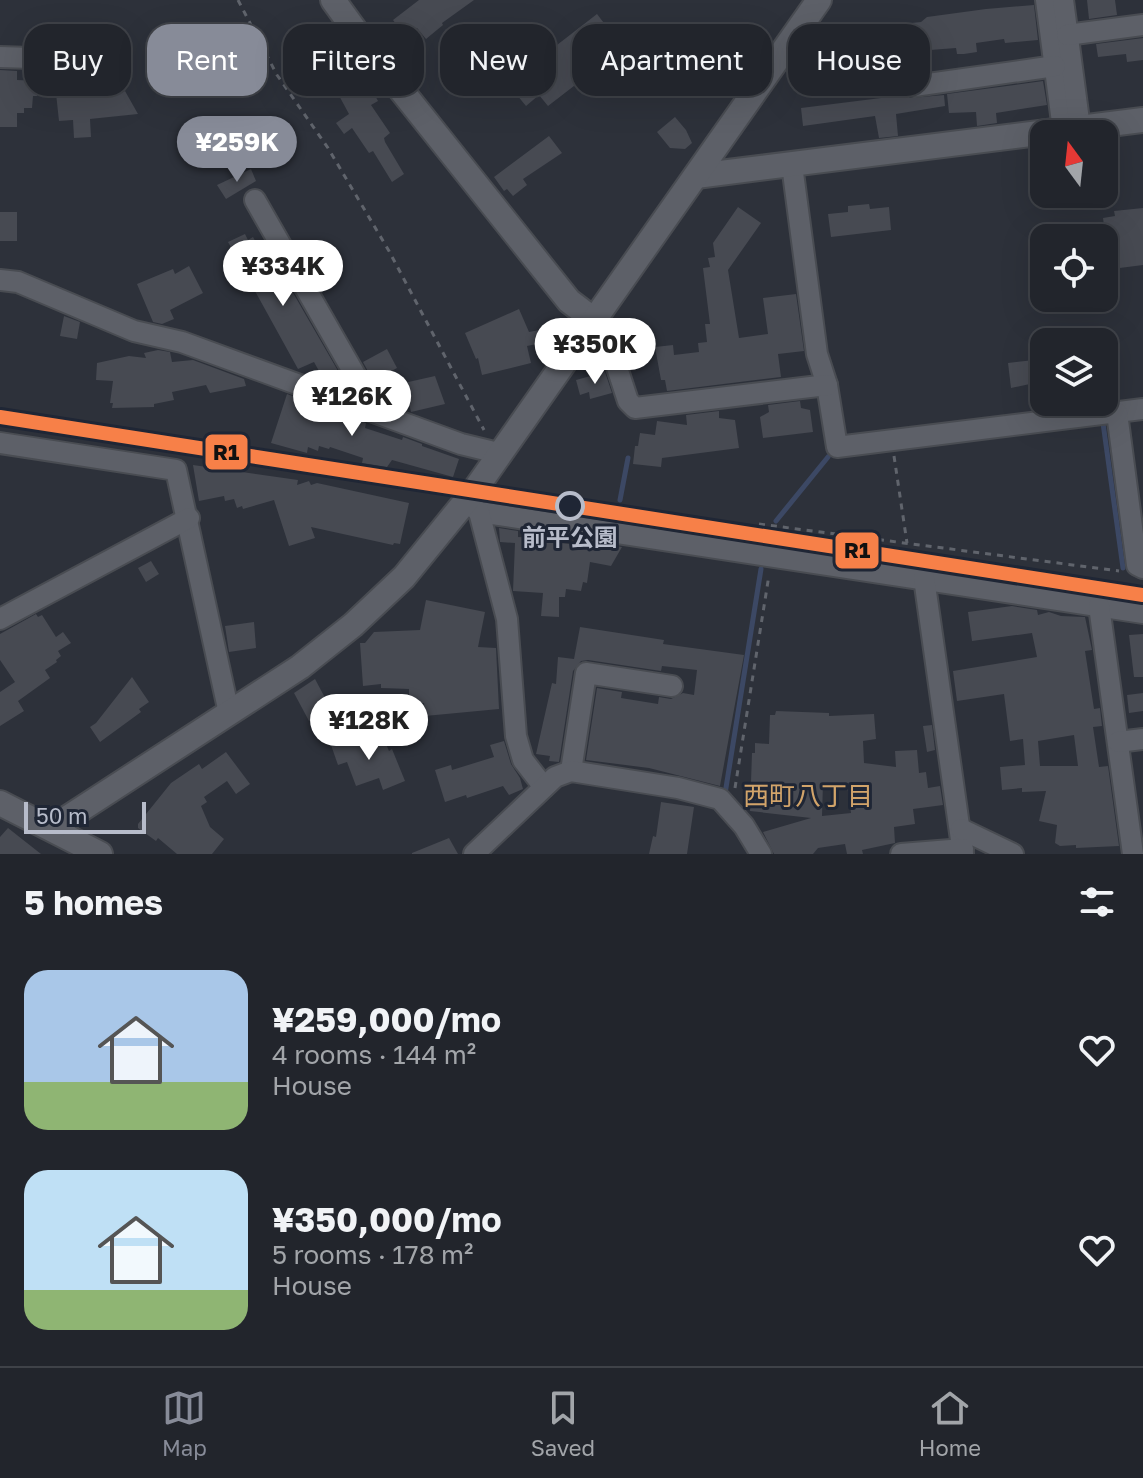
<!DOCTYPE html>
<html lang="en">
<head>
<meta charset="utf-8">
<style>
  body { margin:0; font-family:"Golos Text","Noto Sans JP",sans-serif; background:#2e3138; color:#f1f3f6; height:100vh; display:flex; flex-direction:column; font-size:30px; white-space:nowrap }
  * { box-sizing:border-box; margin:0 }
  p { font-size:26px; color:#a2a5a9 }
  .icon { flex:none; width:44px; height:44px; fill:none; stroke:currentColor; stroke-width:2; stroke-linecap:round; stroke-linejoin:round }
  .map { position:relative; height:854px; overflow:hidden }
  .panel { display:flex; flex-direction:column; background:#22252c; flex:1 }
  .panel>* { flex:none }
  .banner { position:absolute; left:24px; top:24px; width:1096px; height:72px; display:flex; gap:16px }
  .needle { width:52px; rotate:345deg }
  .buttons { position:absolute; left:1030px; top:120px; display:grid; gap:16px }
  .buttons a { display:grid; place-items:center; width:88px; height:88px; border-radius:16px; background:#22252c; box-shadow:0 8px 32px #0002,0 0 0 2px #3f4248; font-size:40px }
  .scale { position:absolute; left:24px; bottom:20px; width:122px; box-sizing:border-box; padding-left:8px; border:4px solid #b7bcca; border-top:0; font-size:22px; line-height:28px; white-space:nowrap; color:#b7bcca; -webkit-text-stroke:6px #1f2635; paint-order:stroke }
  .price { position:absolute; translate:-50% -68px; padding:0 18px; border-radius:28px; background:#fff; color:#222; font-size:26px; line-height:52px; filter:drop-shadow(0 2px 4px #0008) }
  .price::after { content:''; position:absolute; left:50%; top:48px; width:24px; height:18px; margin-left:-12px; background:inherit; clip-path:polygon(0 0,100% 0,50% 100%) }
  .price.selected { background:#878b98; color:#fff }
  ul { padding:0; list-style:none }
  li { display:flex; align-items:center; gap:24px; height:200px; padding:0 24px }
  li span { display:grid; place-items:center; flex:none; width:224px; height:160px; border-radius:24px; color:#555 }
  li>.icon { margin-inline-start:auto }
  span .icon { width:96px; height:96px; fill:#fffc; stroke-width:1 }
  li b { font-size:34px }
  h2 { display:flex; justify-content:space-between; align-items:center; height:96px; padding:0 24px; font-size:34px }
  .chip { padding:0 28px; border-radius:24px; background:#22252c; box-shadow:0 8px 32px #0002,0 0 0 2px #3f4248; font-size:28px; line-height:72px }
  .chip.selected { background:#878b98; color:#fff }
  .tab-bar { display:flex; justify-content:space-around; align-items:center; height:112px; border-top:2px solid #3f4248; background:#22252c; font-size:22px; color:#a2a5a9 }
  .tab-bar a { display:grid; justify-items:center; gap:4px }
  .tab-bar .selected { color:#878b98 }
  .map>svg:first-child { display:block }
</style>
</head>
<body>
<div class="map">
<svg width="1143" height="854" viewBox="0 0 1143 854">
  <rect width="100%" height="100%" fill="#2d313a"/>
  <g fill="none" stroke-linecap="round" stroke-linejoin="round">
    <g stroke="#3c4864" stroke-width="5">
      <polyline points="1103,423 1123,568"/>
      <polyline points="620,500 628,458"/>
      <polyline points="776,521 828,457"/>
      <polyline points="725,794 761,569"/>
    </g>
  </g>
  <g fill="#474a52" fill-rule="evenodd">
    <polygon points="419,0 474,0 442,23 443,25 426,39 417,28 406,37 393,20"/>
    <polygon points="1087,0 1115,0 1117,15 1089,19"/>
    <polygon points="1034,5 1038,40 1005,43 1004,39 976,43 977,52 964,54 957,54 956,48 930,50 932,70 907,75 902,82 901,89 910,98 944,95 945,106 896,114 898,136 879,138 875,116 803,126 801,108 889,97 881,26 921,22 927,17 986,9"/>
    <polygon points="597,14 610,31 603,36 622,61 589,87 583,79 548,106 539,95 526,106 512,89 530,74 526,69"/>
    <polygon points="1143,38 1143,60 1127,62 1126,54 1098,57 1096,44"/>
    <polygon points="840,63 842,78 820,81 819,66"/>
    <polygon points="0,70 17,71 17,80 38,81 37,96 33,96 32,108 24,108 24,113 17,113 17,127 0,127"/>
    <polygon points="364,75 378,101 371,105 390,133 384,138 385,142 404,174 392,182 373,151 369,153 352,128 344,134 336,123 349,114 336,90"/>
    <polygon points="117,78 119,94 125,91 138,114 90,119 91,137 74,138 73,120 59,121 55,84"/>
    <polygon points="1043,81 1047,105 996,113 997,123 977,126 976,112 949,113 947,94"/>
    <polygon points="675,117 686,130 692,143 685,149 670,148 657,132"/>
    <polygon points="549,136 562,153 523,179 527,185 513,196 507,189 504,191 494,177"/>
    <polygon points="251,169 256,181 226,199 217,185"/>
    <polygon points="869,204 870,209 889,207 891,230 831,237 828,214 848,212 848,206"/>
    <polygon points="738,207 761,223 728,270 739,338 768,334 763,298 796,294 804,351 778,354 781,377 667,391 665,380 661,380 655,347 673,345 674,355 699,352 698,343 707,342 705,324 710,324 703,268 710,267 708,258 715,257 713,243"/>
    <polygon points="1143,208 1143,265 1104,270 1104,257 1108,256 1103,218 1115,216 1114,211"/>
    <rect x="0" y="212" width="17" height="29"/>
    <polygon points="245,234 248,240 253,237 260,250 266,246 341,376 330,382 324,380 314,362 298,369 228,242"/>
    <polygon points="189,266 203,293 170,310 174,319 162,324 153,322 137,284 173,269 175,274"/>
    <polygon points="519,309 529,332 550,328 552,341 527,346 531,363 482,375 478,358 476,359 465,333"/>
    <polygon points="64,316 80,322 77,339 60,336"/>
    <polygon points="387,349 397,368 373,381 363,362"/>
    <polygon points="158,350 170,352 172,362 193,360 244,379 246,386 210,393 206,385 172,392 174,400 154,404 154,407 112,408 113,403 110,403 113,381 96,380 97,363 129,356 146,358 144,353"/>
    <polygon points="1043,359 1044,381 1011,388 1008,363"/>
    <polygon points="605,372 612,393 590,399 589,392 580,395 576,380"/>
    <polygon points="435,376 445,404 411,412 404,383"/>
    <polygon points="287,394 366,423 365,428 402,440 403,437 422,444 422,446 459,459 453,477 392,460 387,467 362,463 363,458 330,447 329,449 319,446 318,451 308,447 307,453 271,443"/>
    <polygon points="800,401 801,408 810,410 813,432 763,438 760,417 769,412 768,405"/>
    <polygon points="719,411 719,418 735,420 739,448 662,458 661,467 633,464 635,446 638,446 640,433 655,435 657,421 687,425 686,415"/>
    <polygon points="193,465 298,480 297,485 309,481 311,485 317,483 409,503 400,544 394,543 393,545 311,527 315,538 289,546 274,500 243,509 242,506 237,508 234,499 225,501 224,496 199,501"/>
    <polygon points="499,528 518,531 518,537 544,538 544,541 578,545 579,540 622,547 611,566 590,562 587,583 583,582 581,591 566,589 565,597 559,597 559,617 541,616 543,593 513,591 515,543 500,542"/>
    <polygon points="151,561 159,574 146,582 138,568"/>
    <polygon points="426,600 485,612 478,647 496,648 499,709 425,716 424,703 409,704 409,689 381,688 381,684 363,686 360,643 365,643 374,632 420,630"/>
    <path d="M1012,606L1037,610L1038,615L1049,612L1061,616L1085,617L1092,650L1085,651L1094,709L1100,708L1102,726L1093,727L1099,767L1108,766L1119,846L1076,848V845L1060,846L1055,843L1057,825L1039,821L1046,791L1022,792V788L1002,790L1000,767L1025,765L1023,739L1010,741L1004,694L957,701L953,671L1037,657L1032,633L972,641L968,612ZM1074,735L1078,766H1040L1038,741Z"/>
    <polygon points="36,614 38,617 42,615 56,637 63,632 71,643 58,651 61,656 56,660 57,662 45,670 50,678 18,701 24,711 0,726 0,692 15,682 0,660 0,634"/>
    <polygon points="254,622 256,648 229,652 225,626"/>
    <polygon points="580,627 664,640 663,644 744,655 720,786 649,768 586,760 597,688 622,692 621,698 658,704 659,697 671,699 683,693 694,695 697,670 662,666 661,671 588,660 581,661 573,671 559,762 549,761 550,756 536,754 552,683 556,684 558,657 574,659"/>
    <polygon points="1143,634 1143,677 1134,677 1129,635"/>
    <polygon points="132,677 149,702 139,709 141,712 100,742 90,727 96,723"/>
    <polygon points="315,679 331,709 309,721 294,693"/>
    <polygon points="1143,693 1143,711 1129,713 1127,695"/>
    <path d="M776,711L829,713V716L874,714L876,739L863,741L864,763L896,767L895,751L917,750L919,773L926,772L928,788L940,786L943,805L913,809L915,824L894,827L895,843L862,850L863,854H847L845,844L818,848L813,854H774L763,832L811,818L750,811L752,753H755V743L769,744L770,715H775ZM823,783L847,785L851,813L822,816Z"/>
    <polygon points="932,725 935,750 927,752 923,726"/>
    <polygon points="359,735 361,740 364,739 368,750 386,744 389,751 392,749 405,781 383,790 379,778 356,786 347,762 338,765 331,745"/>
    <polygon points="504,741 511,764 520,778 523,789 509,795 503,786 467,798 466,795 445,802 435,770 451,765 452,770 494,757 490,745"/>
    <polygon points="226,752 250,784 236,794 227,781 204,797 207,802 201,806 210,827 224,839 212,854 177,854 158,838 156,841 138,828 138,824 171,783 199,764 202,769"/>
    <polygon points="661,802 694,807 687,854 649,854 653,836 656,837"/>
    <polygon points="8,828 41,854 0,854 0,837"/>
    <polygon points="449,838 458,854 412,854 412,853"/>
  </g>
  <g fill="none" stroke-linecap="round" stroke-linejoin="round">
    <g stroke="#494c52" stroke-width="24">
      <g id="minor">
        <polyline points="1046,0 1063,130"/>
        <polyline points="1063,0 1080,128"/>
        <polyline points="1067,35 1143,25"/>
        <polyline points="0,57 32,58"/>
        <polyline points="914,86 1055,66"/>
        <polyline points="792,165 817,354 827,385 837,447 1143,409"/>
        <polyline points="255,200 370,401 372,411"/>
        <polyline points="0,280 18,282 134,331 182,342 461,444 498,453"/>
        <polyline points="594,320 604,328 628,401 635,408 827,385"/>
        <polyline points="1117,413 1137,565 1143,568"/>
        <polyline points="0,443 176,470 229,713"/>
        <polyline points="463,504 472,506 479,512 1143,613"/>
        <polyline points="479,512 507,619 516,736 523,760 544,787"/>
        <polyline points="924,578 963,854"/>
        <polyline points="1099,606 1133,854"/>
        <polyline points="0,619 189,518"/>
        <polyline points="1118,742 1143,739"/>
        <polyline points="571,771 586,673 672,686"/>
        <polyline points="961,829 1013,854"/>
        <polyline points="474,854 555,777 571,771 678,788 720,799 744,826 761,854"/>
        <polyline points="901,854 963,849"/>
      </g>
    </g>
    <g stroke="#494c52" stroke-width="28">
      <g id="tertiary">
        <polyline points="333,0 370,51 569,301 594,320"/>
        <polyline points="696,176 1143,120"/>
        <polyline points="0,803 100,854"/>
        <polyline points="52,828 300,667 353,625 404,577 474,491 819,0"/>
      </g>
    </g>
    <g stroke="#60646c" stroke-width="3" stroke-dasharray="6 6" stroke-linecap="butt">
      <polyline points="238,0 277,75 328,148 389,251 484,430"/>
      <polyline points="894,456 907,543"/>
      <polyline points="759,524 1119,571"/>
      <polyline points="735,788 769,575"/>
    </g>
    <use href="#minor" stroke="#5d6068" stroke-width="20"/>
    <use href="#tertiary" stroke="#5d6068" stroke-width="24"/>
    <g stroke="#1f2635" stroke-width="20">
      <polyline id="rail-1" points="0,417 1143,595"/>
    </g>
    <use href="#rail-1" stroke="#f78048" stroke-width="14"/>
  </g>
  <circle fill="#1f2635" stroke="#b7bcca" stroke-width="4" cx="570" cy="506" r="13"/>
  <g text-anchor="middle" stroke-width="6" stroke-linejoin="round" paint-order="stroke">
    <g font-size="24" font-weight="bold" fill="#b7bcca" stroke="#1f2635">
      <text x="570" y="546">前平公園</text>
    </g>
    <g font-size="26" fill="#d2a46a" stroke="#1f2635">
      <text x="808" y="805">西町八丁目</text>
    </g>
  </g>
  <g stroke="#1f2635" stroke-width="3">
    <rect x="204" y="433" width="45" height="38" rx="8" fill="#f78048"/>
    <rect x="834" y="531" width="46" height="39" rx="8" fill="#f78048"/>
  </g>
  <g font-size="22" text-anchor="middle" font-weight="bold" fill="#111">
    <text x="226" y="460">R1</text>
    <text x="857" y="558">R1</text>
  </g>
</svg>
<div class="buttons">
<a><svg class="needle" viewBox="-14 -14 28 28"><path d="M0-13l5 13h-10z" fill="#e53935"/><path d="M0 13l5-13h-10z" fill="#a2a5a9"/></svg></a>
<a><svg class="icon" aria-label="locate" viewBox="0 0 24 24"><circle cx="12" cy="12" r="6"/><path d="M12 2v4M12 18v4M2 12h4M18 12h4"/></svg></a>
<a><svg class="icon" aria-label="layers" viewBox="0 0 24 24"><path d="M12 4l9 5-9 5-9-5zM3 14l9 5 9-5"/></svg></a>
</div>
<div class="scale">50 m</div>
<b class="price selected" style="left:237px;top:184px">¥259K</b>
<b class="price" style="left:283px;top:308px">¥334K</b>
<b class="price" style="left:595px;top:386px">¥350K</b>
<b class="price" style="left:352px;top:438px">¥126K</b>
<b class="price" style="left:369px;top:762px">¥128K</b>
<div class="banner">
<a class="chip">Buy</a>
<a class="chip selected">Rent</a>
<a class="chip">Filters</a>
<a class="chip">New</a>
<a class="chip">Apartment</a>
<a class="chip">House</a>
</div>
</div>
<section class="panel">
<h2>5 homes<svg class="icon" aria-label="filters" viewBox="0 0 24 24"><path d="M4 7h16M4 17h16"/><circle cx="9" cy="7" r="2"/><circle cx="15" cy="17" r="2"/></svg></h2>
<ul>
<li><span style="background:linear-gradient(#a9c7e8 70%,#8fb573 0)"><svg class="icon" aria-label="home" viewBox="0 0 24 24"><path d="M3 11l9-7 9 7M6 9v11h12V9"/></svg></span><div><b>¥259,000/mo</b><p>4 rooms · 144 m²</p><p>House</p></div><svg class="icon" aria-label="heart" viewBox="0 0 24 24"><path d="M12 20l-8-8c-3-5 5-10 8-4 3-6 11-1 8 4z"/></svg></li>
<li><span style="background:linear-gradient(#bfe0f5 75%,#8fb573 0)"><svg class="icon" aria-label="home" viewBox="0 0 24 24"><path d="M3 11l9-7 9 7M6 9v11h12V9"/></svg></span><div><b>¥350,000/mo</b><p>5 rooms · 178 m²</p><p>House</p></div><svg class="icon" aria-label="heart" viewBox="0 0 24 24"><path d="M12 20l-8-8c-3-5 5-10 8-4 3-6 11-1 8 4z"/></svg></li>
</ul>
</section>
<nav class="tab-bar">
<a class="selected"><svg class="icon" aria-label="map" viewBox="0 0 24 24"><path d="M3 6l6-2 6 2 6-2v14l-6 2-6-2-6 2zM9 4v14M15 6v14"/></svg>Map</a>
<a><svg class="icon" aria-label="saved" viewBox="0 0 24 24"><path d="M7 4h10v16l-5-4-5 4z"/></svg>Saved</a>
<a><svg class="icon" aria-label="home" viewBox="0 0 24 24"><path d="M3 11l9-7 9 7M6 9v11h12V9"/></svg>Home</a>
</nav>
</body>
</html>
